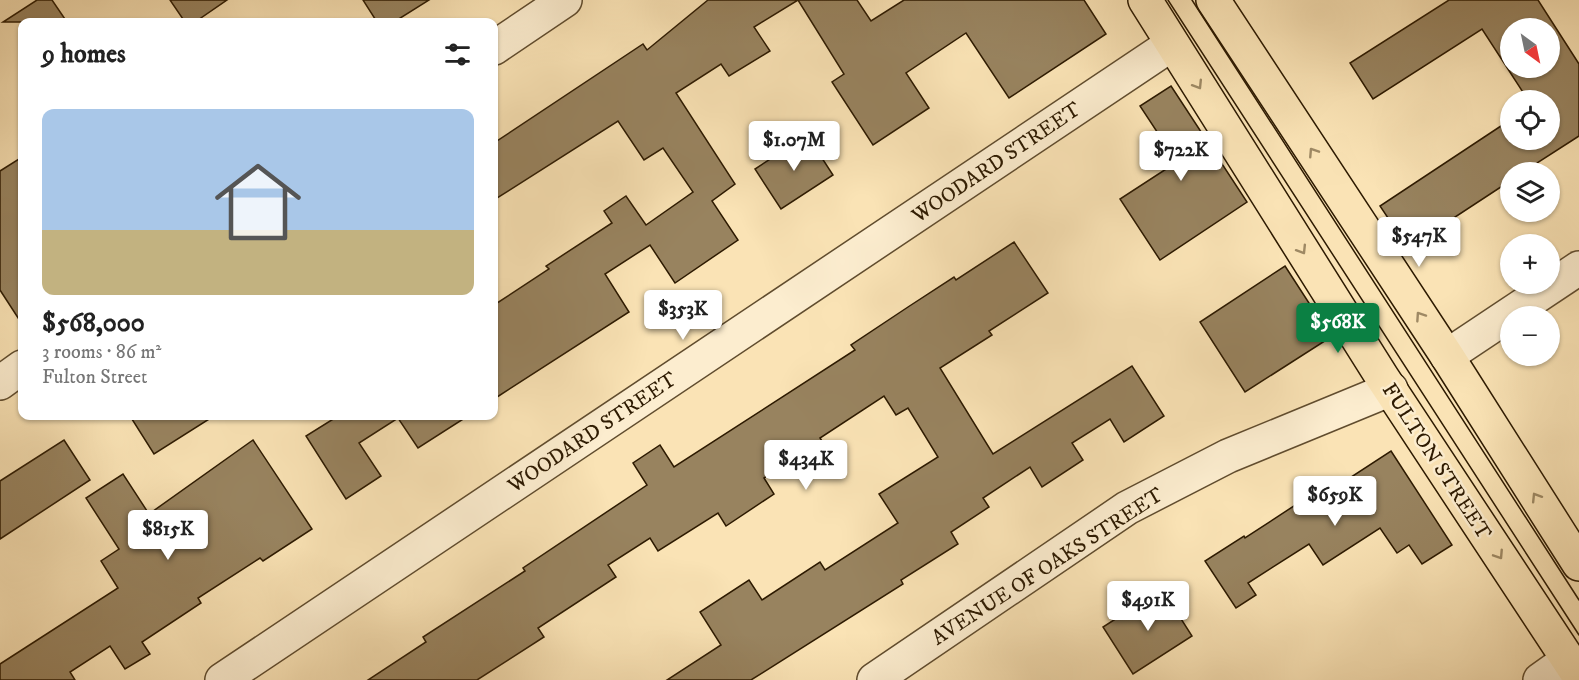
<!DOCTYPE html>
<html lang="en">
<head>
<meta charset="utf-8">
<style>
  body { margin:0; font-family:"IM FELL DW Pica",serif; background:#f2f2f2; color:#222; height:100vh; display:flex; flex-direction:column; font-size:22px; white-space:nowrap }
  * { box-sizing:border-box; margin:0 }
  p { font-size:20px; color:#767676 }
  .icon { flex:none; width:33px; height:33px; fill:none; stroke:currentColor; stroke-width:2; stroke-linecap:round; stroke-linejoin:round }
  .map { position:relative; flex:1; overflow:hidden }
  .details { position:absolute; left:18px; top:18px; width:480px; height:402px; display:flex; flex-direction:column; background:#fff; border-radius:12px; box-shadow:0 2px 4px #0004 }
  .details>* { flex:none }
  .needle { width:39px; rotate:147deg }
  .fabs { position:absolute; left:1500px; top:18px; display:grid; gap:12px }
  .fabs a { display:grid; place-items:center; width:60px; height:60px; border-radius:50%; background:#fff; box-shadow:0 2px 4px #0004; font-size:30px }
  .price { position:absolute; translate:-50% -51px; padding:0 14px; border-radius:6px; background:#fff; color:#222; font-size:20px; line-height:39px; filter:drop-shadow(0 2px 3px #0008) }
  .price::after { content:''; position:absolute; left:50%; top:36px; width:18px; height:14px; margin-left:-9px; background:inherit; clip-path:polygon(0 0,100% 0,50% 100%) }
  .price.selected { background:#0b8043; color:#fff }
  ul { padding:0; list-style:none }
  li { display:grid; align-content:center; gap:12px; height:318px; padding:0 24px }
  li+li { border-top:2px solid #e0e0e0 }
  li span { display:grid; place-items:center; height:186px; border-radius:12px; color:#555 }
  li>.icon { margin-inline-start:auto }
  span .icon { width:108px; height:108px; fill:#fffc; stroke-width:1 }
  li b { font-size:26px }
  h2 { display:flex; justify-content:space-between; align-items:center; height:72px; padding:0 24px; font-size:26px }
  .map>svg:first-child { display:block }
</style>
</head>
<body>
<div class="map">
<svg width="1579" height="680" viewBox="0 0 1579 680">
  <rect width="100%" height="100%" fill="#fae3b5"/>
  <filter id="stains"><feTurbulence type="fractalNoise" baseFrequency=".00333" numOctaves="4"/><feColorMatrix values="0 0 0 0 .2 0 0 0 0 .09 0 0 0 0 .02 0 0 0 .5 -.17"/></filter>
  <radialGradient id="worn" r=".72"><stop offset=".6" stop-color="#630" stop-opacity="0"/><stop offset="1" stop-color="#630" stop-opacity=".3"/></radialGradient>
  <g fill="#98835f" stroke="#2d1a01" stroke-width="1.5" fill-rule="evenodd">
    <polygon points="37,0 52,0 67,22 3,22"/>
    <polygon points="170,0 227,0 195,22 185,22"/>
    <polygon points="363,0 429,0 394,22 377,22"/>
    <polygon points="708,0 857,0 871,21 904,0 1084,0 1106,34 1009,98 966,33 906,73 929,108 873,145 832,82 844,74 798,0 754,27 770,51 729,76 721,64 676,93 735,184 712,201 738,240 675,283 650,245 605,274 629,312 494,399 494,305 549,269 546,266 612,223 604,211 626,196 646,225 693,192 663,148 644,160 618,121 494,200 494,143 643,44 647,50"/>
    <path d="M1449,0H1538L1579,64V136L1523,172H1510V181L1408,248L1380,206L1510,120V140H1550V100H1528L1482,29L1373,99L1350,63ZM1510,28H1550V68H1510Z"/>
    <polygon points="1171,86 1247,202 1160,260 1120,199 1177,162 1140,106"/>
    <polygon points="807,135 833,175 781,209 755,169"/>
    <polygon points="22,157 22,324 0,290 0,171"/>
    <polygon points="1014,242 1048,293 989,331 992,335 940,368 993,454 1132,366 1164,416 1124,442 1110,419 1072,443 1083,460 1042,487 1030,467 983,498 989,507 951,532 958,544 901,580 903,584 751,680 667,680 721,645 700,612 749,580 762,600 820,562 825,570 898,523 879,494 938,457 908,408 896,415 884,396 820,438 822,441 764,478 774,494 726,526 718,513 658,551 650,538 608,565 616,577 538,628 544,637 477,680 368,680 426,642 423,637 525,571 523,568 647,485 633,463 660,445 674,467 855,350 851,345 908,307 954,277 956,280"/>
    <polygon points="1285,266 1331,337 1245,392 1200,322"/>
    <polygon points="130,416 214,416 154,454"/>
    <polygon points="338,416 468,416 418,448 398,418 359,443 381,476 346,499 306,436"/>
    <polygon points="64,440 90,480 0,539 0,481"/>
    <polygon points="253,440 312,529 263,561 260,558 198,598 201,603 142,642 150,654 125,669 110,646 70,672 75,680 0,680 0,664 118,588 101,561 119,549 86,498 123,474 149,514"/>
    <polygon points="1391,451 1452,545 1422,564 1409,545 1397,553 1380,528 1323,565 1309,544 1248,583 1256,595 1236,608 1205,561 1244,536 1245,538 1332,481 1336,487"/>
    <polygon points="1162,589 1192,636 1133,674 1103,627"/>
  </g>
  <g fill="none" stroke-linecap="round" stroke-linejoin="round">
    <g stroke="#604c2e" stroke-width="36">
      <g id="minor">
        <polyline points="494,48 565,0"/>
        <polyline points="1447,356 1579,268"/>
        <polyline points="0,383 22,367"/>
        <polyline points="222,680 1172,44"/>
        <polyline points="874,680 1127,508 1228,456 1391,389"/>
        <polyline points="1540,680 1568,660"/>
      </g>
    </g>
    <g stroke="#2d1a01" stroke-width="36">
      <g id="major">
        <polyline points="1145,0 1382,377 1579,676"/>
        <polyline points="1213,0 1447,356 1579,564"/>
      </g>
    </g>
    <use href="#minor" stroke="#fcedcf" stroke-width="33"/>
    <use href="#major" stroke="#fae3b5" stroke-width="33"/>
    <g stroke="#2d1a01" stroke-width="1.5">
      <polyline points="1168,0 1579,635"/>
      <polyline points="1192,0 1579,600"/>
    </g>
  </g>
  <defs><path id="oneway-chevron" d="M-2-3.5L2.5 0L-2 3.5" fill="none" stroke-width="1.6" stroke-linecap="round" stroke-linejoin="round" transform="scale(1.5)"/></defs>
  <g stroke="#9e8964">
    <use href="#oneway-chevron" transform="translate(1198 85) rotate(58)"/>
    <use href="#oneway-chevron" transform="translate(1313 152) rotate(-123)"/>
    <use href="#oneway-chevron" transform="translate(1302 250) rotate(58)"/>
    <use href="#oneway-chevron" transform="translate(1420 316) rotate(-124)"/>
    <use href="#oneway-chevron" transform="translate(1536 497) rotate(-122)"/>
    <use href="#oneway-chevron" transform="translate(1499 555) rotate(57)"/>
  </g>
  <g text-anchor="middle" stroke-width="5" stroke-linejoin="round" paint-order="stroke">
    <g font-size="21" fill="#2d1a01" stroke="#fcedcf">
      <text transform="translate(996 162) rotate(-34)" y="7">WOODARD STREET</text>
      <text transform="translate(592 432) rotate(-34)" y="7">WOODARD STREET</text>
      <text transform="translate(1437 461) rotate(57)" y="7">FULTON STREET</text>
      <text transform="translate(1047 566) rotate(-33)" y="7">AVENUE OF OAKS STREET</text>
    </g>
  </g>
  <rect width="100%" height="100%" filter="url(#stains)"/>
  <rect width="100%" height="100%" fill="url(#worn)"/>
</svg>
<div class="fabs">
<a><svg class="needle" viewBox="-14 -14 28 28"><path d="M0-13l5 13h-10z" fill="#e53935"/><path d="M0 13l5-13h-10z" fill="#767676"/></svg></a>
<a><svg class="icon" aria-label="locate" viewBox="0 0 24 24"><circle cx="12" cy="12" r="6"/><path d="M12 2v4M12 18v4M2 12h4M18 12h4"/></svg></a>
<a><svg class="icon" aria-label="layers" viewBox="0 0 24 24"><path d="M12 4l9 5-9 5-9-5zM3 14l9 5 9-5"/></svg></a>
<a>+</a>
<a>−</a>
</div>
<b class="price" style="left:794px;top:172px">$1.07M</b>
<b class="price" style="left:1181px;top:182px">$722K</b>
<b class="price" style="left:1419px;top:268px">$547K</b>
<b class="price" style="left:683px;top:341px">$353K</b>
<b class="price selected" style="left:1338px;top:354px">$568K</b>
<b class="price" style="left:806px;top:491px">$434K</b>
<b class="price" style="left:1335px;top:527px">$659K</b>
<b class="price" style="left:168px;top:561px">$815K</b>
<b class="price" style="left:1148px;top:632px">$491K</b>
<section class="details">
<h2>9 homes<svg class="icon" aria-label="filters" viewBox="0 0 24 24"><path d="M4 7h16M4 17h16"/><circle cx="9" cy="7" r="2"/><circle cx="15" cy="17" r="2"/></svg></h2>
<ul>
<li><span style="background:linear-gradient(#a9c7e8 65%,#c2b280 0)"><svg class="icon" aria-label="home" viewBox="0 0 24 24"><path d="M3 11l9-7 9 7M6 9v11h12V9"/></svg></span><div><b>$568,000</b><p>3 rooms · 86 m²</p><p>Fulton Street</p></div></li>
</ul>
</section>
</div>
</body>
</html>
